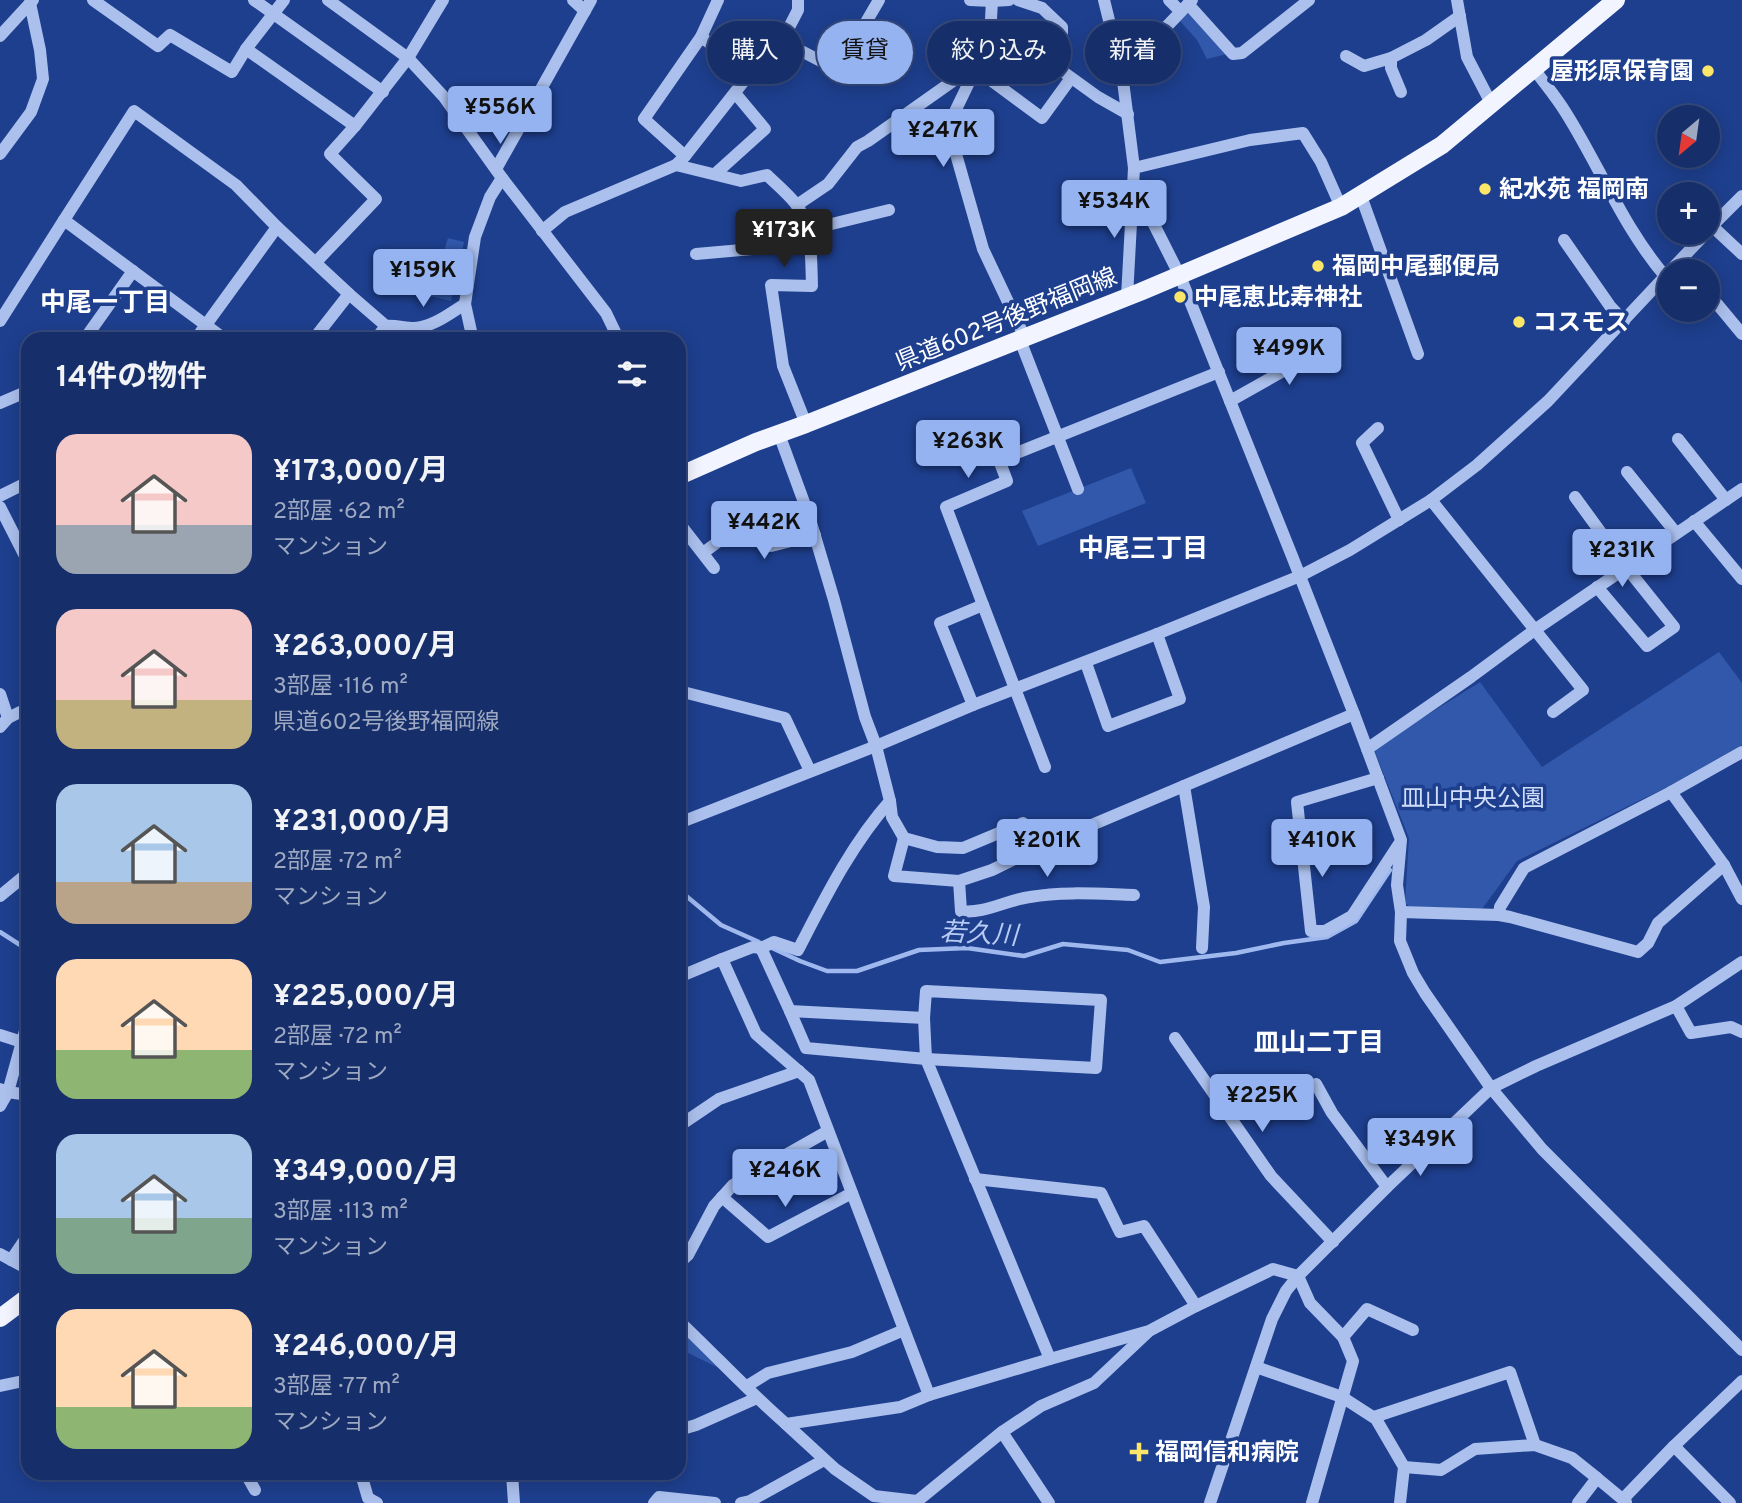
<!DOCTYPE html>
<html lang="ja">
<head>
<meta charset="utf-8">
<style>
  body { margin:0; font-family:Overpass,"Noto Sans JP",sans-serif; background:#233b72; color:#f1f3f6; height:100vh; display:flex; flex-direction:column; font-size:26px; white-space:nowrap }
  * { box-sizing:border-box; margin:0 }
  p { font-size:23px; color:#9ea9c1 }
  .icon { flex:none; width:38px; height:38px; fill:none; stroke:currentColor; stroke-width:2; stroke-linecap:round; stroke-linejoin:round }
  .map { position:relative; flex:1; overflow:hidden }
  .drawer { position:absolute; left:21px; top:332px; width:665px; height:1148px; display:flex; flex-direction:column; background:#162f6a; border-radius:21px; box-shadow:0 4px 18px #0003,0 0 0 2px #354a7e }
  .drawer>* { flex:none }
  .banner { position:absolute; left:707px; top:21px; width:665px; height:63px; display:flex; gap:14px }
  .needle { width:46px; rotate:209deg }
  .tools { position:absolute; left:1657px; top:105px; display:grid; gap:14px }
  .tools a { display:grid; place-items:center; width:63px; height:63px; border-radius:50%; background:#162f6a; box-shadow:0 4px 18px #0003,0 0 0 2px #354a7e; font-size:35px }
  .price { position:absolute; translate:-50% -60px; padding:0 16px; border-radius:7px; background:#95b2f1; color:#111; font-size:23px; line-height:46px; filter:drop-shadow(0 2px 4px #0008) }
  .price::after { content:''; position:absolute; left:50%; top:42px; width:21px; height:16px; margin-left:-10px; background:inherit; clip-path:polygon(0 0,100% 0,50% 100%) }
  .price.active { background:#222; color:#fff }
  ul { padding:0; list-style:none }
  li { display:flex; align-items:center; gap:21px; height:175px; padding:0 35px }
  li span { display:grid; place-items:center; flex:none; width:196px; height:140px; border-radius:21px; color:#555 }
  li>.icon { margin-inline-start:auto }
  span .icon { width:84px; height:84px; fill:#fffc; stroke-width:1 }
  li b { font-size:30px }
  h2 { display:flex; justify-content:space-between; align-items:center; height:84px; padding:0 35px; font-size:30px }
  .pill { padding:0 24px; border-radius:32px; background:#162f6a; box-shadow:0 4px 18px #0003,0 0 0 2px #354a7e; font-size:24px; line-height:63px }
  .pill.active { background:#95b2f1; color:#111 }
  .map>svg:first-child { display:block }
</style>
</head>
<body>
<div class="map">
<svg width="1742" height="1503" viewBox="0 0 1742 1503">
  <rect width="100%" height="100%" fill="#1e3f8e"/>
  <g fill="#3158ab">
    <polygon points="1188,13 1227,54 1207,59 1197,40 1180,21"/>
    <polygon points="448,238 464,242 451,301 430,296"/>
    <polygon points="1131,468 1146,503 1038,546 1022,511"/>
    <polygon points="1719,652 1742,683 1742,745 1669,786 1517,861 1482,909 1413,909 1405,903 1409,838 1375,752 1376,747 1480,682 1542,767"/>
    <polygon points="679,1321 725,1371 688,1353 679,1362"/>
  </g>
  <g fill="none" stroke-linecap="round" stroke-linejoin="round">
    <g stroke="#9fb9ef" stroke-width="4.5">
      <polyline points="679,890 721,925 759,942"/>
      <polyline points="0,932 28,950"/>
      <polyline points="770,947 800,961 827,971 857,971 919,950 967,948 1024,956 1063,944 1128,950 1160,962 1236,953 1284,943 1327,937 1356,921 1390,870"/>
    </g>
    <g stroke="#abc0ed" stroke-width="12">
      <polyline points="93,0 158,46 170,35 232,72 246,49 284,0"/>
      <polyline points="254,0 383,92"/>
      <polyline points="328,0 408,58 444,97 502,178 606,313 619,340"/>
      <polyline points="573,0 585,11"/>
      <polyline points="970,0 992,1 1009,0"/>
      <polyline points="992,0 990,39 948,126 983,249 1025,338"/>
      <polyline points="1018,0 1042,8 1062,27 1062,71 1098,97 1128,114"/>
      <polyline points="1104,0 1122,73 1134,168 1127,297"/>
      <polyline points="1169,0 1180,11"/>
      <polyline points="1457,0 1467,57 1492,105"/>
      <polyline points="1188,4 1233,54 1242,53 1309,0"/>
      <polyline points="0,36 33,0"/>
      <polyline points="701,37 751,72"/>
      <polyline points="782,41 798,10 798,0"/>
      <polyline points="246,49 355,126 408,58 443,0"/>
      <polyline points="1346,56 1364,66 1391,58"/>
      <path d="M1534,69C1545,84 1557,98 1566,113C1600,167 1623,227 1665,276"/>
      <polyline points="1122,73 1192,0"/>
      <polyline points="1401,92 1391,68 1391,58 1426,40 1460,16"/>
      <polyline points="0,154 31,112 43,79 40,50 30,3"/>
      <polyline points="685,156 644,119 701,37 718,0"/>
      <path d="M676,165L741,181L767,175C776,184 787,193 795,203C813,225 811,260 812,286L771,285L783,366L806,424"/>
      <polyline points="1134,168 1250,140 1303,133 1321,162 1341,207"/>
      <polyline points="496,169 591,0"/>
      <polyline points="715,174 765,129 735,93"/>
      <polyline points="1134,185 1180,276 1292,556 1354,714 1401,840 1397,885 1401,912 1400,941 1413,973 1425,993 1491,1088 1542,1149 1742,1350"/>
      <polyline points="1361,196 1418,354"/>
      <polyline points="797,205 828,184 857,147 868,141 960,76 977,70 1042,118 1071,78"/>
      <polyline points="64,220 134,111 236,185 277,227 195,340"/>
      <polyline points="1712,226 1742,254"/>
      <polyline points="277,227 349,294 313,340"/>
      <polyline points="807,230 889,210"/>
      <polyline points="1708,230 1742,196"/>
      <polyline points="542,231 565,212 676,165 685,156 751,72 782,41 838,70 879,0"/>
      <polyline points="1564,240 1610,306 1624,321"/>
      <polyline points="696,254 811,244"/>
      <polyline points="316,262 376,199 330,154 355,126"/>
      <polyline points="1670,271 1706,233"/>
      <polyline points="1708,293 1742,334"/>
      <polyline points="349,294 386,326 375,340"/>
      <polyline points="0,321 64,220 226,340"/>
      <path d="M386,326C395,325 405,328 414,328C433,327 449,314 465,304"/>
      <polyline points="84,340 133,271"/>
      <polyline points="473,340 465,304 475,237 490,197 502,178"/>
      <polyline points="1020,340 1078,489"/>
      <polyline points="1230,401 1331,344"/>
      <polyline points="0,403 28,391"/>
      <polyline points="1378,428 1362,443 1399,520"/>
      <path d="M779,434L809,516L834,600L865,717L876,746L890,801C851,845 825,898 798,950L774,942L761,948L753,947L722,959L756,1034L809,1080L929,1395L1050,1359"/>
      <polyline points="1678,439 1726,500"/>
      <polyline points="1627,472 1676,533"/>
      <polyline points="0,496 28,482"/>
      <polyline points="1575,497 1626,567 1674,627 1647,646 1597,587"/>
      <polyline points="1431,500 1583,690 1553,712"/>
      <polyline points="0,507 28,562"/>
      <polyline points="1694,521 1742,579"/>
      <polyline points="679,523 714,568"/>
      <polyline points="703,553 723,538 760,538 771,546 815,535"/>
      <polyline points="983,605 1045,767"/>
      <polyline points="1086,663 1108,726 1180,699 1157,634"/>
      <polyline points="679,691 785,718 810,771"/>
      <polyline points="0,694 8,718"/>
      <polyline points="973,705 940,623 983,605 946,507 1007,481 999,460 1219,372"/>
      <polyline points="0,727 8,718 28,708"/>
      <polyline points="1367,749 1471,677 1536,629 1742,489"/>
      <polyline points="1378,778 1297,802 1311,931 1325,931 1352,916 1399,844"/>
      <polyline points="1184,786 1204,907 1202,948"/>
      <polyline points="1671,792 1724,865 1742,899"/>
      <polyline points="890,801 892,817 904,838 937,847 963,848 1023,823 1035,849"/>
      <polyline points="679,823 876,746 973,705 1157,634 1300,576 1350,550 1431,500 1477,465 1548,401 1670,271"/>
      <polyline points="904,838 894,876 959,881 992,870 1035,849 1354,714"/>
      <path d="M959,881L961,911C985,914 1006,900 1030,897C1064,891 1100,894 1134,895"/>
      <polyline points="0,896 28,873"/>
      <polyline points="1401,912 1499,915 1500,907 1524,868 1671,792 1742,752"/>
      <polyline points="1499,915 1510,917 1638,952 1648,943 1658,923 1724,865"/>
      <polyline points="761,948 790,1011 924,1018 926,1059 1050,1359 1149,1331 1196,1306 1273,1269 1298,1276 1310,1303 1343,1337 1353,1361 1312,1503"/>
      <polyline points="679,977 722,959"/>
      <polyline points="1676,1006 1691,1033 1731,1027 1742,1032"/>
      <polyline points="790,1011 806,1048 926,1059 1096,1068 1101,1000 926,991 924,1018"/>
      <polyline points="0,1035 22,1042"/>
      <polyline points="1175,1038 1271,1176 1333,1242"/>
      <polyline points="1316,1084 1332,1113 1387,1187"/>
      <polyline points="0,1089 8,1092 28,1095"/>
      <polyline points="0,1106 8,1092 28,1020"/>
      <polyline points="679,1126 719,1099 799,1071"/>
      <polyline points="975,1179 1101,1193 1120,1232 1144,1226 1196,1306"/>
      <polyline points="722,1197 768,1237 852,1193"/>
      <polyline points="0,1254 28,1269"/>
      <polyline points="11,1260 28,1235"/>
      <polyline points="679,1263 688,1255 714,1206 733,1185 828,1131"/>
      <path d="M679,1321C715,1355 749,1392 786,1424L900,1407L929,1395"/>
      <polyline points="1343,1337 1367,1309 1413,1330"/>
      <polyline points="1256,1367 1342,1397 1376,1419 1404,1467 1400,1503"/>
      <polyline points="0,1386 28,1380"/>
      <polyline points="747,1386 768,1373 852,1352 904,1330"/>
      <polyline points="1374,1417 1510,1372 1535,1445"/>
      <polyline points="786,1424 835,1469 874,1496 917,1501"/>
      <polyline points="679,1430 696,1425 757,1398"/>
      <polyline points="1002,1432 1049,1503"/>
      <polyline points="1674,1446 1730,1503"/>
      <polyline points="1404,1467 1441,1470 1475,1449 1535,1445 1572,1458 1597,1478 1578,1503"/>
      <polyline points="246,1474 255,1490"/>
      <polyline points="361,1474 368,1498 377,1503"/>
      <polyline points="512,1474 514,1503"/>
      <polyline points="1597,1478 1626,1502"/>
      <polyline points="1623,1499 1674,1446 1742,1381"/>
      <polyline points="654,1503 659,1497 715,1503"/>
      <polyline points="741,1503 750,1501 824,1460"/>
      <polyline points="915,1503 1002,1432 1041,1406 1094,1383 1147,1333"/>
      <polyline points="1210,1503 1272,1319 1286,1291 1298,1276 1387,1187 1491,1088 1536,1066 1676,1006 1742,962"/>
    </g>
    <g stroke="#f2f5ff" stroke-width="18">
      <polyline points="679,476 756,442 806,424 1140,292 1341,207 1442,145 1616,0"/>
      <polyline points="0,1318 28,1297"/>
    </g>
  </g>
  <g fill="#fce66a" stroke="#1e3f8e" stroke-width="2.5">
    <circle cx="1708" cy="71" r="7"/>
    <circle cx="1485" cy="189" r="7"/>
    <circle cx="1318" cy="266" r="7"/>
    <circle cx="1180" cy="297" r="7"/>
    <circle cx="1519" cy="322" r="7"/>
    <path d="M1135.5 1441.5h7v7h7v7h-7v7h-7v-7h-7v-7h7z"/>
  </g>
  <g text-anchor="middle" stroke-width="7" stroke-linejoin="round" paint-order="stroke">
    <g font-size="24" font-weight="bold" fill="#fff" stroke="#1e3f8e" text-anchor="start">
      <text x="1694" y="79" text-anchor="end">屋形原保育園</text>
      <text x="1499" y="197">紀水苑 福岡南</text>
      <text x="1332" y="274">福岡中尾郵便局</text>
      <text x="1194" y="305">中尾恵比寿神社</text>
      <text x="1533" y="330">コスモス</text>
      <text x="1155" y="1460">福岡信和病院</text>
    </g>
    <g font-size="24" fill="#fff" stroke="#1e3f8e">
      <text transform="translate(1006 319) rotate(-22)" y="8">県道602号後野福岡線</text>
    </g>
    <g font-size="24" fill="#d1def9" stroke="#1e3f8e">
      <text x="1473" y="806">皿山中央公園</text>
    </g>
    <g font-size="26" font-weight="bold" fill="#fff" stroke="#1e3f8e">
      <text x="105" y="311">中尾一丁目</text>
      <text x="1143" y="557">中尾三丁目</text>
      <text x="1319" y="1051">皿山二丁目</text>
    </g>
    <g font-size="26" font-style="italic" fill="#b7cbf4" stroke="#1e3f8e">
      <text transform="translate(979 933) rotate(3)" y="9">若久川</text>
    </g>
  </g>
</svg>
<div class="tools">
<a><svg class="needle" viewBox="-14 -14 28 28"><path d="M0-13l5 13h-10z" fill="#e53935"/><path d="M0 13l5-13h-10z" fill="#9ea9c1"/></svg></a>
<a>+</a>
<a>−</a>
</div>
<b class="price" style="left:500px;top:146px">¥556K</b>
<b class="price" style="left:943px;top:169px">¥247K</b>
<b class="price" style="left:1114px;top:240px">¥534K</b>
<b class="price active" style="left:784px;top:269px">¥173K</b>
<b class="price" style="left:423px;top:309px">¥159K</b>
<b class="price" style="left:1289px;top:387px">¥499K</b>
<b class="price" style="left:968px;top:480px">¥263K</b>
<b class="price" style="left:764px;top:561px">¥442K</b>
<b class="price" style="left:1622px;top:589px">¥231K</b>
<b class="price" style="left:1047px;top:879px">¥201K</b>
<b class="price" style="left:1322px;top:879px">¥410K</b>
<b class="price" style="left:1262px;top:1134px">¥225K</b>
<b class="price" style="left:1420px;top:1178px">¥349K</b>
<b class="price" style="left:785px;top:1209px">¥246K</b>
<div class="banner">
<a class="pill">購入</a>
<a class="pill active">賃貸</a>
<a class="pill">絞り込み</a>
<a class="pill">新着</a>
</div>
<section class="drawer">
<h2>14件の物件<svg class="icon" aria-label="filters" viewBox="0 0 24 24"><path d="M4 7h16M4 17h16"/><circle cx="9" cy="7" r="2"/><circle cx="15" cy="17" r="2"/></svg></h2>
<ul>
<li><span style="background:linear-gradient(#f6c9c9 65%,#9aa5b1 0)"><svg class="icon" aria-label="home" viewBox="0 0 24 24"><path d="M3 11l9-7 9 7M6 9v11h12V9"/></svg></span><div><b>¥173,000/月</b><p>2部屋 · 62 m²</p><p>マンション</p></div></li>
<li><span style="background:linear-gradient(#f6c9c9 65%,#c2b280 0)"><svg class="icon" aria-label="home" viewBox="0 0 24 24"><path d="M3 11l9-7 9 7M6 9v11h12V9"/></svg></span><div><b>¥263,000/月</b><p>3部屋 · 116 m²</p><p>県道602号後野福岡線</p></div></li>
<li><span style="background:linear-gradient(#a9c7e8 70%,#b9a48a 0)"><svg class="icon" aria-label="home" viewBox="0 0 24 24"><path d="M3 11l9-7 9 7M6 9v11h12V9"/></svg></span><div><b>¥231,000/月</b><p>2部屋 · 72 m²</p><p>マンション</p></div></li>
<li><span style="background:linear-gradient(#ffd9b3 65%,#8fb573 0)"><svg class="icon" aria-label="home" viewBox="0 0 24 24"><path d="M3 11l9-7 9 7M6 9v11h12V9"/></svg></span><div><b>¥225,000/月</b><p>2部屋 · 72 m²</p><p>マンション</p></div></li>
<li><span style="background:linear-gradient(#a9c7e8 60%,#7fa58c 0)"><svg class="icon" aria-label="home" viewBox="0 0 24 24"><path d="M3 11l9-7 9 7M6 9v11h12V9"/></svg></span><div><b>¥349,000/月</b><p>3部屋 · 113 m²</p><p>マンション</p></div></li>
<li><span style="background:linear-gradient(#ffd9b3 70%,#8fb573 0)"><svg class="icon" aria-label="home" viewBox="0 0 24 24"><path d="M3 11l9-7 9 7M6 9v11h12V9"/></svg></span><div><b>¥246,000/月</b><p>3部屋 · 77 m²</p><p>マンション</p></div></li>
</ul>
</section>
</div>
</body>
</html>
